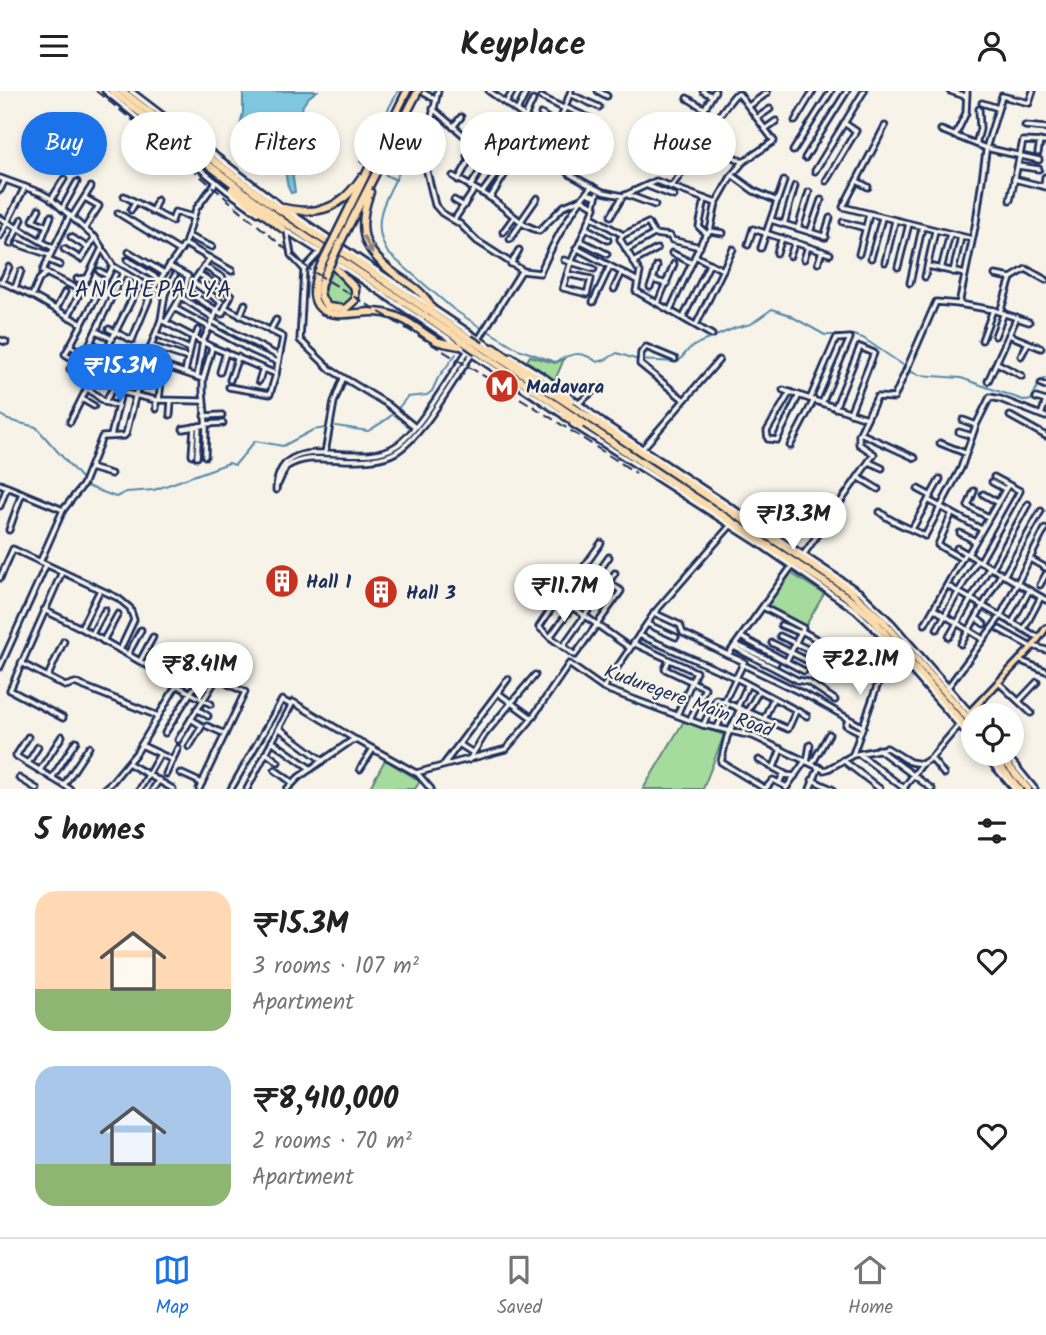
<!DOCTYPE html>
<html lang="en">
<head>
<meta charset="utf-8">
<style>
  body { margin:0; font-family:Kalam,sans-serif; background:#f2f2f2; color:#222; height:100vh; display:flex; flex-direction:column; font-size:26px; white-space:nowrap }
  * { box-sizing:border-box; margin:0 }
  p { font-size:23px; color:#767676 }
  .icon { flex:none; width:38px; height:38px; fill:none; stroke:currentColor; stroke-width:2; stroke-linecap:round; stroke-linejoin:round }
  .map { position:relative; height:698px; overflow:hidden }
  .side { display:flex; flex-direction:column; background:#fff; flex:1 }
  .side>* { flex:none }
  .banner { position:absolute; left:21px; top:21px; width:1004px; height:63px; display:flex; gap:14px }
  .buttons { position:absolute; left:961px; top:612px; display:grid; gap:14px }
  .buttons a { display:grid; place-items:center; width:63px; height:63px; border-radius:50%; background:#fff; box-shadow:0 4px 10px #0003; font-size:35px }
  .price { position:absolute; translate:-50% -60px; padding:0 16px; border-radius:24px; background:#fff; color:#222; font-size:23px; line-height:46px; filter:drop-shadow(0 2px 4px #0008) }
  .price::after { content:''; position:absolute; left:50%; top:42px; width:21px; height:16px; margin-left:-10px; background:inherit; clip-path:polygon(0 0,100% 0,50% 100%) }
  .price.selected { background:#1a73e8; color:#fff }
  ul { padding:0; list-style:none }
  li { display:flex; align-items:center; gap:21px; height:175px; padding:0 35px }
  li span { display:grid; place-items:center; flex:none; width:196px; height:140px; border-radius:21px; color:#555 }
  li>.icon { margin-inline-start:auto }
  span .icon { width:84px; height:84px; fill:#fffc; stroke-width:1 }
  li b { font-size:30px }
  h2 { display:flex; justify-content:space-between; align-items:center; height:84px; padding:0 35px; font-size:30px }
  .tag { padding:0 24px; border-radius:32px; background:#fff; box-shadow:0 4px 10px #0003; font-size:24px; line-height:63px }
  .tag.selected { background:#1a73e8; color:#fff }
  header { display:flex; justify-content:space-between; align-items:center; height:91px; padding:0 35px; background:#fff; font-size:32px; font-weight:600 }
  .tab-bar { display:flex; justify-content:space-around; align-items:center; height:98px; border-top:2px solid #e0e0e0; background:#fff; font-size:19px; color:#767676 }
  .tab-bar a { display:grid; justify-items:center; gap:4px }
  .tab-bar .selected { color:#1a73e8 }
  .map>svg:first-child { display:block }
</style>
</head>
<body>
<header><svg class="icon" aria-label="menu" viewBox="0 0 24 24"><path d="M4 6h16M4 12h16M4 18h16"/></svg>Keyplace<svg class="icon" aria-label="person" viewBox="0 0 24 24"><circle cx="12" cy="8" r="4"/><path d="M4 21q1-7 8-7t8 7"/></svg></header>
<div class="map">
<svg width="1046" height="698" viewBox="0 0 1046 698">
  <rect width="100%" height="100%" fill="#f7f3e8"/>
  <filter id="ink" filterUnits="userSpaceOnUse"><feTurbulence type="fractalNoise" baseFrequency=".0143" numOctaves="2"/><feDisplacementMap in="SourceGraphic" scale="14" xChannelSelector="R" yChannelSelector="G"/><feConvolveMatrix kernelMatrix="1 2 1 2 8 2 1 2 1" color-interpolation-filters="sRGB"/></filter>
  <g filter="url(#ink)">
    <g fill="#a6db9e" stroke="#60857e" stroke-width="2">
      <path d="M333,178C345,192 364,199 343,216C315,213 324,197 333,178Z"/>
      <polygon points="530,265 555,272 564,268 555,289 527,270"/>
      <polygon points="789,481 824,503 805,536 765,516"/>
      <polygon points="684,630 724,644 703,698 643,698"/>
      <polygon points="385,669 420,690 415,698 369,698"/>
    </g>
    <path fill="#7ec7df" stroke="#568aab" stroke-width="2" d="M243,0H317L309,6L303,14L291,73L295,101L291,102C284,91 286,76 287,64L274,56L238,44L243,21Z"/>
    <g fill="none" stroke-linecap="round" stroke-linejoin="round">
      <g stroke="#568aab" stroke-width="2">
        <path d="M405,70C390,101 367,129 388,162L453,218L483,238"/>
        <polyline points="363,73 360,71 398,0"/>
        <polyline points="384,83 396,89"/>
        <path d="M488,240L518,258L555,271C571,262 581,259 597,271L605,269L617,262L638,269L678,271L689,258L699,252L735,237L751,233L772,218L787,223L825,244H853L863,247L906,276"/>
        <polyline points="909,280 919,284 961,287 1026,310 1031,309 1040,290 1046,287"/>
        <polyline points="0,323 8,329 36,336 89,396 116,406 126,401 154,399 229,372 235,374 255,350 283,355 313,339 326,337"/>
        <path d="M336,335L368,340C387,329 394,324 407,306L427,304L432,300L438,287L456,263"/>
      </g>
      <g stroke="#1b2f5e" stroke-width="9">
        <g id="minor">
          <polyline points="105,0 226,99 258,122"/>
          <polyline points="131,0 284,117 494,258"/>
          <polyline points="438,0 423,64 435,114 442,122 460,133 477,150 522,179 479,248"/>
          <polyline points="489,0 535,33 561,74 571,84 589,94 603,101 623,105 656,90 716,112 710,140 703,148 670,219"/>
          <polyline points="598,0 607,5"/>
          <polyline points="703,0 712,5"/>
          <polyline points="950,0 965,5"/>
          <polyline points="424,2 435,8"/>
          <polyline points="570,3 599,16"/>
          <polyline points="541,6 565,18"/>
          <polyline points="687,7 705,18"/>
          <polyline points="506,12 513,0"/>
          <polyline points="982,12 998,17"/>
          <polyline points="749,15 767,2"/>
          <polyline points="565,16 589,27"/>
          <polyline points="433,18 501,76 482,102"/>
          <polyline points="517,20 527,0"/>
          <polyline points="541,23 557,34"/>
          <polyline points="525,26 533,9"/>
          <polyline points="561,27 586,42"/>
          <polyline points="680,27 695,34 715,0"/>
          <polyline points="757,27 770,18"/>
          <polyline points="795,30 813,0"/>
          <polyline points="885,35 843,116 972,148"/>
          <polyline points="1025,35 1046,37"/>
          <polyline points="453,36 461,26"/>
          <polyline points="556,37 568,46"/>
          <polyline points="765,38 776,30"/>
          <polyline points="941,39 986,57 1039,69"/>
          <polyline points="549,44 557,51"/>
          <polyline points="955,45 966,22 967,0"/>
          <polyline points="546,47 559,32 571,0"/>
          <polyline points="671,51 685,30"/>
          <polyline points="976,53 980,38 979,18"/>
          <polyline points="474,55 467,65 495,85"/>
          <polyline points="723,60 743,71"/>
          <polyline points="793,60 831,0"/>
          <polyline points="484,62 492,51"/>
          <polyline points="1038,62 1040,50"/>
          <polyline points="805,67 847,0"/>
          <polyline points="539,69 551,58"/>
          <polyline points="1018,75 1039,78"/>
          <polyline points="815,80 864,0"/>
          <polyline points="732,84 754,100 777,110"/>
          <polyline points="453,85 491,107 525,134 539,140 564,115 581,108 595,116 570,174 563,197 587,203 591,188 567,183"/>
          <polyline points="0,87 41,102 50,107 97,149 113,175 140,191 165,203 161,229 212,256 276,283 283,246 226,217"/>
          <polyline points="1014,88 1046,96"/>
          <polyline points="458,89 470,68"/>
          <polyline points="826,90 856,40 844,32"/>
          <polyline points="857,90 868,96"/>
          <polyline points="648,95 674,105"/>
          <polyline points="1044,95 1045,86"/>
          <polyline points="470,96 482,77"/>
          <path d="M671,96C695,66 711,32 735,4L739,3L774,50L743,71L732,84L716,112"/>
          <polyline points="0,99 5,89"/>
          <polyline points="589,103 596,105"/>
          <polyline points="628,104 655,114"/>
          <polyline points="124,105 172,130 175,121 193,126"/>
          <polyline points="85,107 99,115 85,137"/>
          <polyline points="490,107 505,83"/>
          <polyline points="705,108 699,136 707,143"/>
          <polyline points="51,109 64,88"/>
          <polyline points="454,109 464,115"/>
          <polyline points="1010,109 1023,50 1046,51"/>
          <polyline points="594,114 597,103"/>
          <polyline points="39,118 33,129 47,135"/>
          <polyline points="62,118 77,91"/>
          <polyline points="131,119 135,112"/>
          <polyline points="152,121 157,109"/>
          <polyline points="118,122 180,160"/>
          <polyline points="611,125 623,105"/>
          <polyline points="72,126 91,96"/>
          <polyline points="592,126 623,144"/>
          <polyline points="0,127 53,157"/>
          <polyline points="454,129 474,99"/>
          <polyline points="771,129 826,146"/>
          <polyline points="521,130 537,107"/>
          <polyline points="843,131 865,137"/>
          <polyline points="784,133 795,95"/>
          <polyline points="282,137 323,163"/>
          <polyline points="586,137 608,149"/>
          <polyline points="798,137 809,101"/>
          <polyline points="287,140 291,164 304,178"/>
          <polyline points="710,140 723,142"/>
          <polyline points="503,141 514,126"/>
          <polyline points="810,141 821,109"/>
          <polyline points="0,145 25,96"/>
          <polyline points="188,145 212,156"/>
          <polyline points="824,146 830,127"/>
          <polyline points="510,148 522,131"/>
          <polyline points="41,150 51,125"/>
          <polyline points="581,150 607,163"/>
          <polyline points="10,153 22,128"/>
          <polyline points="18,153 50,164"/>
          <polyline points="185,153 232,180"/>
          <polyline points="748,154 753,138 830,163"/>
          <polyline points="88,157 95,146"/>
          <polyline points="576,157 638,190"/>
          <polyline points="761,157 784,90"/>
          <polyline points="64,158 81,168 88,157 71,146"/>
          <polyline points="626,159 654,143"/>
          <polyline points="129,161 164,182"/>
          <polyline points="320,161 304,178 300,249 331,279 387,313 415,336"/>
          <polyline points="672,162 692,172"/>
          <polyline points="777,162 782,147"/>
          <polyline points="859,163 869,124"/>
          <polyline points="695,165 723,179"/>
          <polyline points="790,165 795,151"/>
          <polyline points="871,167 882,127"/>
          <polyline points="804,168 808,156"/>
          <polyline points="48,169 60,174"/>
          <polyline points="127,169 160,189"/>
          <polyline points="332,169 564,325"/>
          <polyline points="564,169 594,178"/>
          <polyline points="633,171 657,158"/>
          <polyline points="885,171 895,130"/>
          <polyline points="818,172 822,160"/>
          <polyline points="511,173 519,159"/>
          <polyline points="113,175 70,255 138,293"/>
          <polyline points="204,175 223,187"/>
          <polyline points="928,175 965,183"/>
          <polyline points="898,176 909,133"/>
          <polyline points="638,178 620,148 623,144 648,132 654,143 670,145 672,149 700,156"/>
          <polyline points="941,178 950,143"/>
          <polyline points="99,180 108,185"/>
          <path d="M522,180L540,182C554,150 569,122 592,95"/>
          <polyline points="640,181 636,200 712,244"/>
          <polyline points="953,181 961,146"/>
          <polyline points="46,182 82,200"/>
          <polyline points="199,183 227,201"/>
          <polyline points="995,184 1011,187 1026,178 1046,189"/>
          <polyline points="925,186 935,140"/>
          <polyline points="77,188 88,187"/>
          <polyline points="653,189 657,175"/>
          <polyline points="0,190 36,207 82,233"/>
          <polyline points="2,191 9,176"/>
          <polyline points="910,192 922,137"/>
          <polyline points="650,196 653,189 667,193"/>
          <polyline points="15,197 21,180"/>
          <polyline points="614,198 622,181"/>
          <polyline points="185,199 222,223 231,204"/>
          <polyline points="165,203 175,184"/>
          <polyline points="32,205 39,189 46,182 43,180 44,177 70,124"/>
          <polyline points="181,206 214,227"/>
          <polyline points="593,211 610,175"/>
          <polyline points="658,211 674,173"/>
          <polyline points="959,213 993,219 1029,231"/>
          <polyline points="56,218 65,201"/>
          <polyline points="176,218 253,260 278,271"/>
          <polyline points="1000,221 1011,187"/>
          <polyline points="240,225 245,213"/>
          <polyline points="68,226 102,157"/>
          <polyline points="683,227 710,172"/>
          <polyline points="212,230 278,265"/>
          <polyline points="166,231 185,199 188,185 169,175"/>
          <polyline points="696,234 733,158"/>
          <polyline points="109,238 132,249 153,198 185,153 196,118 216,91"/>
          <polyline points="96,240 112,248"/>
          <polyline points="270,240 276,229"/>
          <polyline points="156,243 190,258"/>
          <polyline points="1009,244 1041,257"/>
          <polyline points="995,245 1004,222"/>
          <polyline points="195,247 198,239"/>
          <polyline points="0,249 6,251"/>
          <polyline points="982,249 993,219"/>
          <polyline points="93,253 106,260"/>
          <polyline points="70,255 65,263 96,281"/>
          <polyline points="151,255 188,267"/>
          <polyline points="85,263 123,182"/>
          <polyline points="104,265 127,276"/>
          <polyline points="511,265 546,287 604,332 861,502 892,532 973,625"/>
          <polyline points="1021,265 1028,252"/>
          <polyline points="675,268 646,256 641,262 640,273 683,308"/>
          <polyline points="146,269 203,288"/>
          <polyline points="997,272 1022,285"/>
          <polyline points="70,278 92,290"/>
          <polyline points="185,281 193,246"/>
          <polyline points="220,281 226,261"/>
          <polyline points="160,282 163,274"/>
          <polyline points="197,286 203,250 221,211 193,191 210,167"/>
          <polyline points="230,289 238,266"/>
          <polyline points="259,290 263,277"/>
          <polyline points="988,290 1017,226"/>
          <polyline points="1041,293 1046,295"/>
          <polyline points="229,296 270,303 276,283"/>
          <polyline points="88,298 105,311"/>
          <polyline points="783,299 867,327"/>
          <polyline points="790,301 767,340 768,348 777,349 799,304"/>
          <polyline points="1036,307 1046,310"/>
          <polyline points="82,308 94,315"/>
          <polyline points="810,308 836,248 850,247 822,312"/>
          <polyline points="159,309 161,290"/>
          <polyline points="579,312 593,300 602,296"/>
          <polyline points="118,315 105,311 120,285"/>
          <polyline points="835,317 860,256 874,262 850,322"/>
          <polyline points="156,318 156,309"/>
          <polyline points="170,324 171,310"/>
          <polyline points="1041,324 1046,310"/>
          <polyline points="204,325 222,324"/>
          <polyline points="1010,325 1046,345"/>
          <polyline points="963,329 976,334"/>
          <polyline points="70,331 140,192"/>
          <polyline points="205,333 223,332"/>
          <polyline points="572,333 758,452 855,519 876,539 973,650"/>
          <polyline points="183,338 206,334"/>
          <polyline points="959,341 972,345"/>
          <polyline points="860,342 915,367"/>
          <polyline points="111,345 121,301 156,309 203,310"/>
          <polyline points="940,352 965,362"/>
          <polyline points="790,355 814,309"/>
          <polyline points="643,357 719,269"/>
          <polyline points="325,362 334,311 343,288"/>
          <polyline points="192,364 194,336"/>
          <polyline points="205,365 206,336 203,300 203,288 212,257"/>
          <polyline points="197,366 199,335"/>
          <polyline points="869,371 882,377"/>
          <polyline points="90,377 111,383"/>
          <polyline points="858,386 878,398"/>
          <polyline points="992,391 1005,398"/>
          <polyline points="0,393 63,419"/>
          <path d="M278,393L286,376C306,363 326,369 349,369C364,369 382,369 396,361C423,345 453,289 472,263"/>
          <polyline points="918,398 931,405"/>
          <path d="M276,399C279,334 359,380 396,355C419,340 450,285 467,261"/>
          <polyline points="974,400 968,415 988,426"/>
          <polyline points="983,403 997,411"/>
          <polyline points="928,409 981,438"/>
          <polyline points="0,415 7,396"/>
          <path d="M880,421C891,432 911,437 925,445L961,377L976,334L990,306L1000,308L1046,326"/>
          <polyline points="952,422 938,454 962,468"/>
          <polyline points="912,438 940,388"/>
          <polyline points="9,439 22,402"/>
          <polyline points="960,442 975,450"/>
          <polyline points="601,452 561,508 630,557"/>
          <polyline points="957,457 1046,509"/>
          <polyline points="804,463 874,363 859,353 859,344 877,306 894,307 936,211 959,213 976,131 987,54 1002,5 1029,12 1033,0"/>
          <polyline points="968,463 1008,394"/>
          <polyline points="1032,469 1046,477"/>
          <polyline points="40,471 63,419 83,394 102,346 124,345 126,343 142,278 161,229"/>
          <polyline points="980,471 1020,400 994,386"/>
          <polyline points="992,478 1028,413"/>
          <polyline points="62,481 10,599 63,627"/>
          <polyline points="1004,485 1041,420"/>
          <polyline points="0,487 13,458 118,507 130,517 134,529 120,559 178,592 137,661 112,691 104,698"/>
          <polyline points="1040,494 1046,483"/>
          <polyline points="948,495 1039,547"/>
          <polyline points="572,516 550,546 575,564 621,500 585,475"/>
          <polyline points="763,516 803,537 802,540 825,553"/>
          <polyline points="573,517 609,466"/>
          <polyline points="934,518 983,548"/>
          <polyline points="44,519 81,537 100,499"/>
          <polyline points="654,522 680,534 683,542 728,564"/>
          <polyline points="976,527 984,533"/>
          <polyline points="1012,532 1029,500"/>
          <polyline points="647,533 676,546"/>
          <polyline points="925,533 965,462"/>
          <polyline points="781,534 801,542"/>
          <polyline points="81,537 120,559"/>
          <polyline points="937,538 977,469"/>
          <polyline points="999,538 1031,556"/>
          <polyline points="1024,538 1041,506"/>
          <polyline points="92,543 105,519"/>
          <polyline points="639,544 736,587 807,625"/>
          <polyline points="780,545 816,562"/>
          <polyline points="550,546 539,536 557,509 561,508"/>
          <polyline points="741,546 804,580"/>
          <polyline points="949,546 989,477"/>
          <polyline points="103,550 118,523"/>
          <polyline points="633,552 696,581 677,624"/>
          <polyline points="772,552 810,571"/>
          <polyline points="961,553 1001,483"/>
          <polyline points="737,554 776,572"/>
          <polyline points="563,555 615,482"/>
          <polyline points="1033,555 1046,559"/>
          <polyline points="734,556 797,589 808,591 835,609"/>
          <polyline points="128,563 141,539"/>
          <polyline points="669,569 665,578 705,597 690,629"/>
          <polyline points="787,569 800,543"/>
          <polyline points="1019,569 1046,580"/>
          <polyline points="140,570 153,546"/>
          <polyline points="21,572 65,595 75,592 158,625"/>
          <polyline points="742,573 814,608 863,636"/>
          <polyline points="0,576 46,474"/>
          <polyline points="48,585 64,550"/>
          <polyline points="998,591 1031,622"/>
          <polyline points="178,595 211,613"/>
          <polyline points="948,596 1000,526 1045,438"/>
          <polyline points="603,597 655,521 731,434"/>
          <polyline points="498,602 532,627"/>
          <polyline points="1019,610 1037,591"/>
          <polyline points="725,611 788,638 796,620"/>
          <polyline points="737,617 747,595"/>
          <polyline points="197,618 208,625"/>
          <polyline points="740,618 727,646 721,671 762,696 766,697 773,689 787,696"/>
          <polyline points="747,621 759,600"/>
          <polyline points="764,628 773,608"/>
          <polyline points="848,629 846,634 860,641"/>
          <polyline points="703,634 716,608 724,611 744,571 728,564 792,475"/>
          <polyline points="207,635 225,643"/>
          <polyline points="717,637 728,613"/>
          <polyline points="280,638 323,670"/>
          <polyline points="165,642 212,568"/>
          <polyline points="743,643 751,623"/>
          <polyline points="28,646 16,665 70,698"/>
          <polyline points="178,649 222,579"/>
          <polyline points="272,650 311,678"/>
          <polyline points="459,653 473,662"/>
          <polyline points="141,654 173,669"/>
          <polyline points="189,656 202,635 191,628"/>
          <polyline points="878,658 932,698"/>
          <polyline points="266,662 278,671"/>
          <polyline points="853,663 891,556"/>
          <polyline points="859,663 905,698"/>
          <polyline points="984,663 1014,698"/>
          <polyline points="1006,663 1035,698"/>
          <polyline points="931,667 944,683"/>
          <polyline points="469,669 485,643 535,584"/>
          <polyline points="759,669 785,683"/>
          <polyline points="843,669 880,698"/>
          <polyline points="807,671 810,654"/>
          <polyline points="28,672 38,656"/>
          <polyline points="128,672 173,698"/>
          <polyline points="444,673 508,588"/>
          <polyline points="812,673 829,643"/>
          <polyline points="774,676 781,658"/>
          <polyline points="360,678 373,658"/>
          <polyline points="40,679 62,645"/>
          <polyline points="275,679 293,692"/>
          <polyline points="180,682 202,692"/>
          <polyline points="417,682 431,698"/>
          <polyline points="166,683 178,657"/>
          <polyline points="19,687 37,698"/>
          <polyline points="52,687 76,650"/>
          <polyline points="812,689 832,698"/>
          <polyline points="779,692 783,684 795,685"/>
          <polyline points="64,694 89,656"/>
          <polyline points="786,697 805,670"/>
          <polyline points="140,698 160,663"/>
          <polyline points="153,698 159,689"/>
          <polyline points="199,698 245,601 228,593"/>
          <polyline points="231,698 282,609 291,614"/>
          <polyline points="247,698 293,611 356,649"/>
          <polyline points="287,698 299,686 351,650 357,649 416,682 506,658 530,630 569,573 603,597 703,634 753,645 824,679 828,678 853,664 887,657 910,671 922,673 931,667 959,634"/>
          <polyline points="810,698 819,676"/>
          <polyline points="903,698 922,673"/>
        </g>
      </g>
      <g stroke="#1b2f5e" stroke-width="10">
        <polyline id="major" points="970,621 1033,555 1046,537"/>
      </g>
      <g stroke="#1b2f5e" stroke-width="11">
        <g id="highway">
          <polyline points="112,0 282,130 467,253"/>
          <polyline points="122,0 271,113 470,248"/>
          <polyline points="232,98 283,138"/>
          <path d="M370,101C355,142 364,161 399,186C413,195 423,201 431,216"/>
          <path d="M284,117C320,125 341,117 361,87"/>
          <polyline points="336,144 407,0"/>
          <polyline points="341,150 418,0"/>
          <path d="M322,163L355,197V209L345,218L328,216C314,202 321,190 329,175"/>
          <path d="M322,172C313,190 305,220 336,223C357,225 371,216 395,225C411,230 423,243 437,250C444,253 452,253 459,255"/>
          <polyline points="481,255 848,498 883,530 973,633"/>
          <polyline points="494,257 570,310"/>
          <polyline points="477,260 647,375 844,504 872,527 973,644"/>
          <polyline points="565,325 580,335"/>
          <polyline points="990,663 1019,698"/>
          <polyline points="999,663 1028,698"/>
        </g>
      </g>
      <use href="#minor" stroke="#f7f3e8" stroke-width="3.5"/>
      <use href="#major" stroke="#fcdcac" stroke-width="4.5"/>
      <use href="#highway" stroke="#fcdcac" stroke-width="6"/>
      <polyline stroke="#1b2f5e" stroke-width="2" stroke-dasharray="10 5" stroke-linecap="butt" points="96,0 159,50 309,178 528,312 636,382"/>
      <g stroke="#1b2f5e" stroke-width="11" stroke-linecap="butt">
        <g id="highway-bridge">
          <polyline points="322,172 336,144"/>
          <polyline points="329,175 341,150"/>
          <polyline points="470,248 481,255"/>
          <polyline points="467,253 477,260"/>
        </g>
      </g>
      <use href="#highway-bridge" stroke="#fcdcac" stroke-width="6"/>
    </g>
    <defs><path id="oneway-solid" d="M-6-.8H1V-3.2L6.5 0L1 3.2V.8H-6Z" transform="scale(1.75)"/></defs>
    <use fill="#8c8685" href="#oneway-solid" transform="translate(368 154) rotate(63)"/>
  </g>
  <defs>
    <g id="metro-disc" transform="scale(1.75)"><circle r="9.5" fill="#c8321e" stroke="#f7f3e8"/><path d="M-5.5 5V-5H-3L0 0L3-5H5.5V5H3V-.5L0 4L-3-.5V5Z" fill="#fff"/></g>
    <g id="building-disc" transform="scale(1.75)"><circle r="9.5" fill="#c8321e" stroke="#f7f3e8"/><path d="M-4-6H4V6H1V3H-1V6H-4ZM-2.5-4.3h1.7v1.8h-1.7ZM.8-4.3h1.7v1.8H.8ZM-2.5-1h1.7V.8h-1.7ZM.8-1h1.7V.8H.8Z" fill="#fff"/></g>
  </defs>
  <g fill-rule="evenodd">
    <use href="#metro-disc" x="502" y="295"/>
    <use href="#building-disc" x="282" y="490"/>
    <use href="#building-disc" x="381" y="501"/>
  </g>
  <g text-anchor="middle" stroke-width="5" stroke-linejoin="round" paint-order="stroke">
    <g font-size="19" font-weight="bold" fill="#1b2f5e" stroke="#f7f3e8" text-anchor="start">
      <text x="526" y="302">Madavara</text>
      <text x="306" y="497">Hall 1</text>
      <text x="406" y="508">Hall 3</text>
    </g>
    <g font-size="19" fill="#1b2f5e" stroke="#f7f3e8">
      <text transform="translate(689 609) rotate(20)" y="7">Kuduregere Main Road</text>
    </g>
    <g font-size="23" letter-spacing="2" fill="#1b2f5e" stroke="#f7f3e8">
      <text x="154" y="206">ANCHEPALYA</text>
    </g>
  </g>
</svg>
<div class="buttons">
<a><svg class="icon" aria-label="locate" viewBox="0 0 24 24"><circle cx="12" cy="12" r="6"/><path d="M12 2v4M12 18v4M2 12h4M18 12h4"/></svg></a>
</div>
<b class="price selected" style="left:120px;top:313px">₹15.3M</b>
<b class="price" style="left:793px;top:461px">₹13.3M</b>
<b class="price" style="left:564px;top:533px">₹11.7M</b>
<b class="price" style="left:860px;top:606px">₹22.1M</b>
<b class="price" style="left:199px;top:611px">₹8.41M</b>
<div class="banner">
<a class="tag selected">Buy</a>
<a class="tag">Rent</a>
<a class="tag">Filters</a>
<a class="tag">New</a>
<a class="tag">Apartment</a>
<a class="tag">House</a>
</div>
</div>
<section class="side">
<h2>5 homes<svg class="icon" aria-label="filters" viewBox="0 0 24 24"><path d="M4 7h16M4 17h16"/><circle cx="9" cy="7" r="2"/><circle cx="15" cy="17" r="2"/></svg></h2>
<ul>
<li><span style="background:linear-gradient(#ffd9b3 70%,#8fb573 0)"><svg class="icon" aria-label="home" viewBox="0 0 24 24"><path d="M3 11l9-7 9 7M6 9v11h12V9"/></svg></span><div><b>₹15.3M</b><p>3 rooms · 107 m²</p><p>Apartment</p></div><svg class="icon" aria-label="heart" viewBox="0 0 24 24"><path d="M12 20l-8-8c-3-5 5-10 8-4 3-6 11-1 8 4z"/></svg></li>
<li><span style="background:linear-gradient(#a9c7e8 70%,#8fb573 0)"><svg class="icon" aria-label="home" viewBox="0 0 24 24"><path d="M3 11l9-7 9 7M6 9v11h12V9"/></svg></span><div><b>₹8,410,000</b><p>2 rooms · 70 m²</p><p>Apartment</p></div><svg class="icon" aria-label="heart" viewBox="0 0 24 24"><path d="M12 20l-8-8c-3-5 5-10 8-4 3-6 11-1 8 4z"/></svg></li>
</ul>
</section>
<nav class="tab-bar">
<a class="selected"><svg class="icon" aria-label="map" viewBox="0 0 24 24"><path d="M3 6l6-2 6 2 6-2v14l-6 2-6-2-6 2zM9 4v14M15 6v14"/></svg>Map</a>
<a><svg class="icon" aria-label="saved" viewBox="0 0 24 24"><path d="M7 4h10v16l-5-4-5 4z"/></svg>Saved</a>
<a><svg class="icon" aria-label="home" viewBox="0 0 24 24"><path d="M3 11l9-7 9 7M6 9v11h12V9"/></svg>Home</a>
</nav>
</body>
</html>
